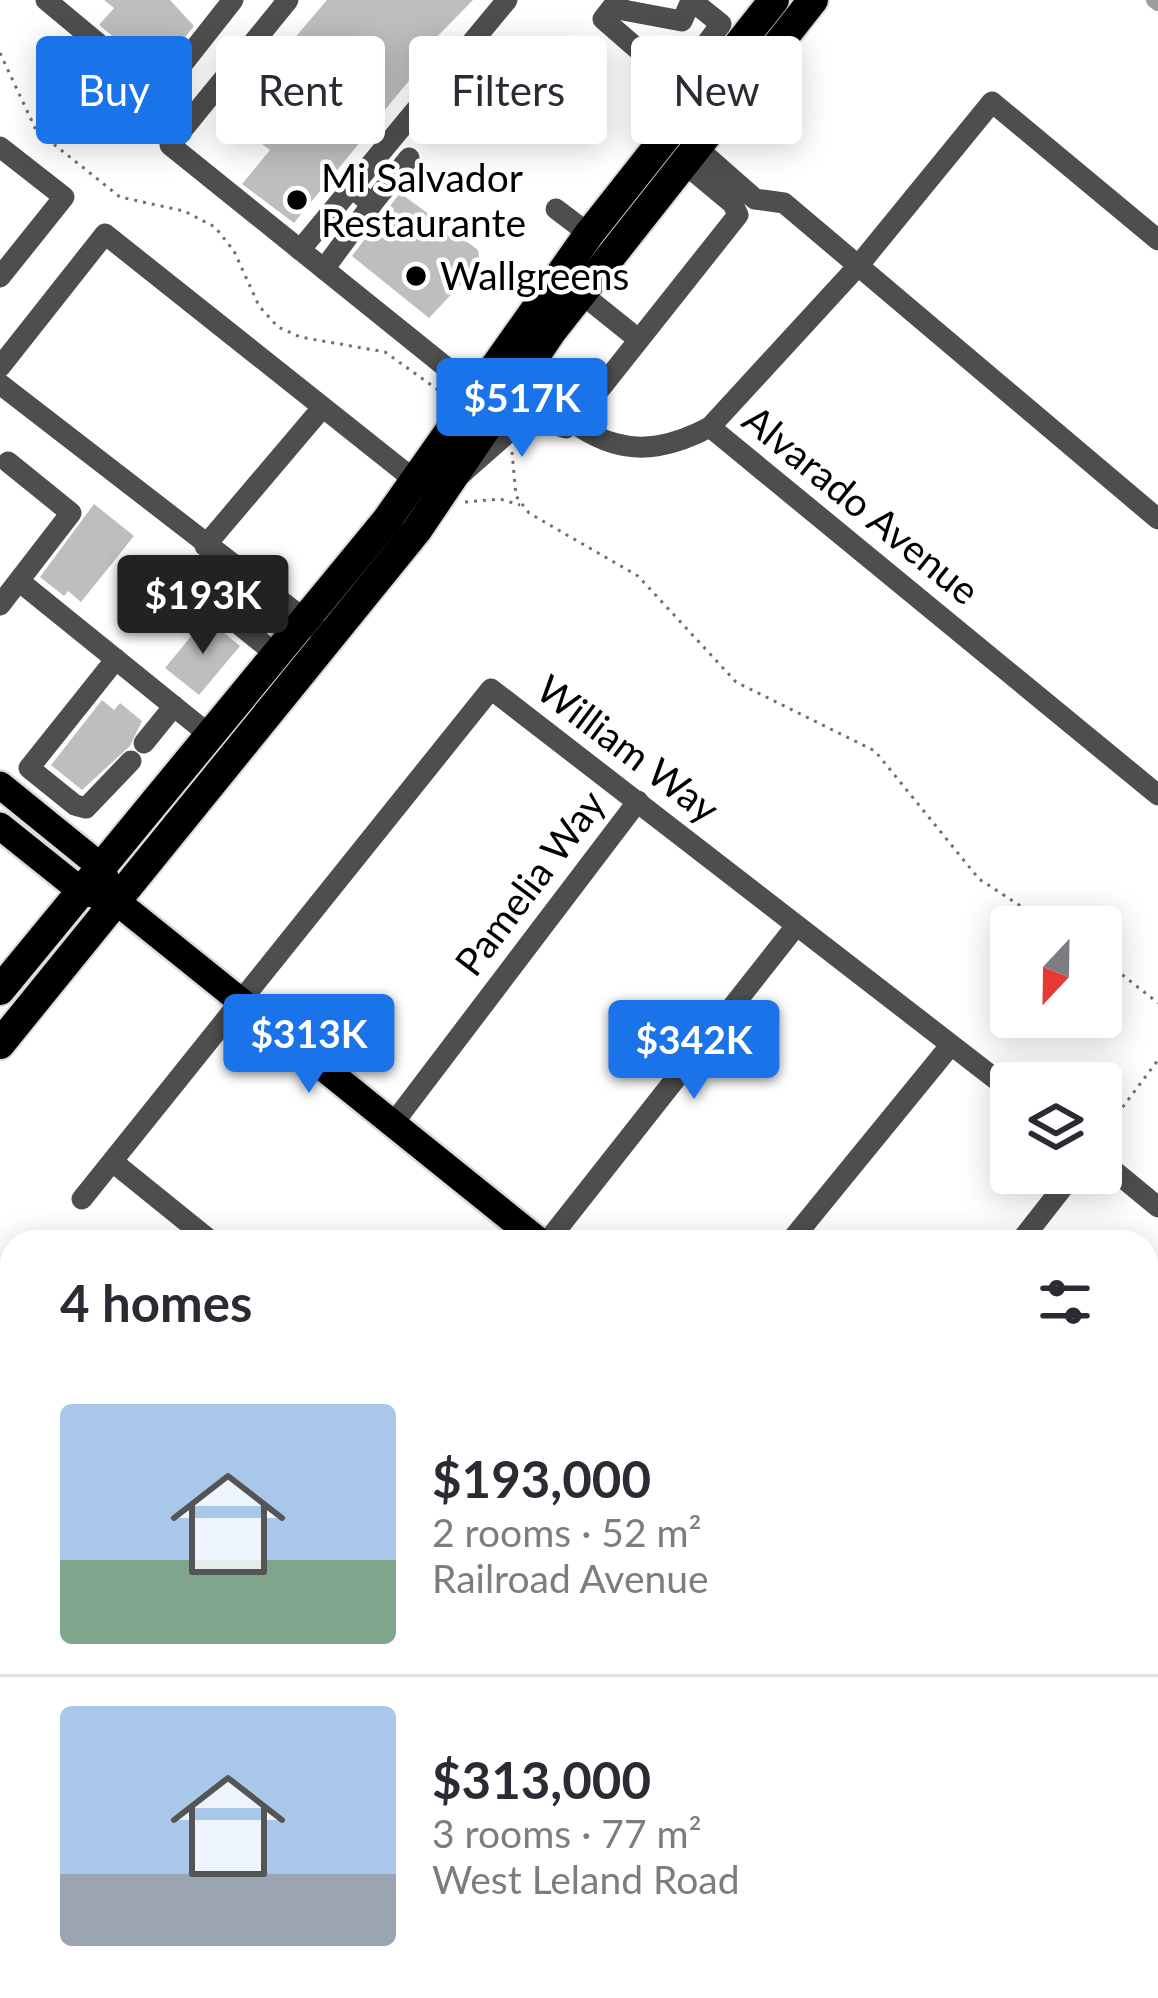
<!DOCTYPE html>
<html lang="en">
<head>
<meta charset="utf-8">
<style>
  body { margin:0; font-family:Lato,sans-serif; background:#f2f2f3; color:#2b2b33; height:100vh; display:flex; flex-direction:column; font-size:45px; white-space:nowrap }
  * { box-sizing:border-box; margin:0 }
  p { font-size:39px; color:#7c7c81 }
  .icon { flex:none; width:66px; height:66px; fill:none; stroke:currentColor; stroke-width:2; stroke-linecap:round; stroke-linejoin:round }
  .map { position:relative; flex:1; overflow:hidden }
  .panel { position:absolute; left:0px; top:1230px; width:1158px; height:768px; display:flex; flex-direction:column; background:#fff; border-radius:36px 36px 0 0; box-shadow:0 6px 30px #0003 }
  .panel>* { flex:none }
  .top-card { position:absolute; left:36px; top:36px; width:1086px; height:108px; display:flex; gap:24px }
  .needle { width:78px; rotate:202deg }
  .controls { position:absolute; left:990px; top:906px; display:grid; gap:24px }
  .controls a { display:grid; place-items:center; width:132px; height:132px; border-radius:12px; background:#fff; box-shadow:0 6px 30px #0003; font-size:60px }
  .price { position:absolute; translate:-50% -102px; padding:0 27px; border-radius:12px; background:#1a73e8; color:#fff; font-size:39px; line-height:78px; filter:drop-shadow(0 3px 6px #0008) }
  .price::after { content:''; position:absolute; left:50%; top:72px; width:36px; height:27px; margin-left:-18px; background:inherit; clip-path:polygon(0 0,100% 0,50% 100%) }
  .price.on { background:#222; color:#fff }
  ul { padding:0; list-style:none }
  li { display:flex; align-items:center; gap:36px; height:300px; padding:0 60px }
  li+li { border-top:3px solid #e1e1e2 }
  li span { display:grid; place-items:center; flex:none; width:336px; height:240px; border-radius:12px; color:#555 }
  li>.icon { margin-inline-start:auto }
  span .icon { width:144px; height:144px; fill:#fffc; stroke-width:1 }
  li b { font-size:51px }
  h2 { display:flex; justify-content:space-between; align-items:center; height:144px; padding:0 60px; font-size:51px }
  .pill { padding:0 42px; border-radius:12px; background:#fff; box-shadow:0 6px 30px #0003; font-size:42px; line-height:108px }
  .pill.on { background:#1a73e8; color:#fff }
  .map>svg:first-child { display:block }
</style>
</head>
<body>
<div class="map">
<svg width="1158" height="1998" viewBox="0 0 1158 1998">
  <rect width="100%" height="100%" fill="#fff"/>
  <polygon fill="#d5d5d5" points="1146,1403 1158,1413 1158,1625 1146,1631"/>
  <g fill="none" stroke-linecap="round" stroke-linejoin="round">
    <polyline stroke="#9c9c9c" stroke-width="16" points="1154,0 1158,3"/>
  </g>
  <g fill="#bebebe">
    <polygon points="104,0 170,0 194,26 169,57 141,37 131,51 99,25 114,8"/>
    <polygon points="327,0 473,0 426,48 432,53 384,111 379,107 359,132 365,136 294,223 242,184 270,150 227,117"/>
    <polygon points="400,193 478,250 480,264 429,318 352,256"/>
    <polygon points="94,504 134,536 81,602 68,591 64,596 40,577"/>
    <polygon points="206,618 240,646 199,695 165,668"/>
    <polygon points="102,700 114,710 120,703 142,721 130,746 82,790 51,765"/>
  </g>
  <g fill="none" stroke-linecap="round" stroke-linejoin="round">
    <g stroke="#dbdbdb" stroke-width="32">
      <g id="major">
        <polyline points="0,785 100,866 109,886"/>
        <polyline points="0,826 80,890 116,901 540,1242"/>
        <polyline points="1146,1956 1158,1966"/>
      </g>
    </g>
    <g stroke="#dbdbdb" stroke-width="34">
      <g id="highway">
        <polyline points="0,990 387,520 589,234 774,0"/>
        <polyline points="0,1044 417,530 551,332 813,0"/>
      </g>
    </g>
    <g stroke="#707070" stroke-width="3" stroke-dasharray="3 6" stroke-linecap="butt">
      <polyline points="0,53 36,130 120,197 184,211 215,227 234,251 259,306 278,327 300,337 385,352 445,395"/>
      <polyline points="512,452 516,496 529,513 638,576 736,682 875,751 979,879 1053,927"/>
      <polyline points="465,502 500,499 520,505"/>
      <polyline points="1101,958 1158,1003"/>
      <polyline points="1101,1136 1158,1060"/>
    </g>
    <g stroke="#4e4e4e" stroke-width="21">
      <polyline points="46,0 159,94 233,0"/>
      <polyline points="288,0 170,145 488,401"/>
      <polyline points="618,0 603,19 695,99"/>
      <polyline points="612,8 682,21 691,1"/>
      <polyline points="677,83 721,24 691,0"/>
      <polyline points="0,147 64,197 0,277"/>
      <polyline points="697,148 755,199 784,203 1158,519"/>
      <polyline points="352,188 372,204 409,158"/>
      <polyline points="556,209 589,234"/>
      <polyline points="300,250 507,0"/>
      <polyline points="324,269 372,204"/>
      <polyline points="582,294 638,339"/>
      <polyline points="0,367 105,234 417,482"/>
      <path d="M509,374C581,427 617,476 710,427L1158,795"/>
      <polyline points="0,384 316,628"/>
      <polyline points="573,423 738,215 733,204 685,164"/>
      <polyline points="710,427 858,266 992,102 1158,240"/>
      <polyline points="460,475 527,416 566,428"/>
      <polyline points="205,546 322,408"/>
      <polyline points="19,581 212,737"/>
      <polyline points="194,588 278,656"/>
      <polyline points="0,605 71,513 8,462"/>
      <polyline points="116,659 29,768 75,805 86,808 131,761"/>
      <polyline points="144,743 174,706"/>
      <polyline points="392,1125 638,801"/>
      <polyline points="1101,1160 1158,1207"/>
      <polyline points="113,1162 212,1242"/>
      <polyline points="82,1199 491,689 1011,1091"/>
      <polyline points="547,1242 796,926"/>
      <polyline points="790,1242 950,1046"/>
      <polyline points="1020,1242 1074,1173"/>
      <polyline points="0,1283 12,1292"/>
      <polyline points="0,1338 12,1347"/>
      <polyline points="0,1419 12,1404"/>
      <polyline points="0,1464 5,1468 0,1474"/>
      <polyline points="0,1506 12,1492"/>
      <polyline points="1146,1661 1158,1658"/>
      <polyline points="0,1705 12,1691"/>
      <polyline points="103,1986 103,1998"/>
      <polyline points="859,1986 874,1998"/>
      <polyline points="390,1998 399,1986"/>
      <polyline points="806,1998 816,1986"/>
      <polyline points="1065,1998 1073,1986"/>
    </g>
    <use href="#major" stroke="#000" stroke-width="27"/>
    <use href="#highway" stroke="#000" stroke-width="30"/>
  </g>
  <g fill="#000" stroke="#fff" stroke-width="4.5">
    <circle cx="297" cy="200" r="12"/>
    <circle cx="416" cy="276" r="12"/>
  </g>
  <g text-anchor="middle" stroke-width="9" stroke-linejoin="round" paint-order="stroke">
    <g font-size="39" fill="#000" stroke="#fff" text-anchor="start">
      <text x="321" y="192">Mi Salvador<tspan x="321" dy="45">Restaurante</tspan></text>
      <text x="440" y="290">Wallgreens</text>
    </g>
    <g font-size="39" fill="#000" stroke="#fff">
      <text transform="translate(861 505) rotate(39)" y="14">Alvarado Avenue</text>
      <text transform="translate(628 749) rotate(37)" y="14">William Way</text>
      <text transform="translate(530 883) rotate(-53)" y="14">Pamelia Way</text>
    </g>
  </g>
</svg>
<div class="controls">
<a><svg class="needle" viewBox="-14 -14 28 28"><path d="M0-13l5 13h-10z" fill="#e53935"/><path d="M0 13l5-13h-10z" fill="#7c7c81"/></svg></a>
<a><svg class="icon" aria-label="layers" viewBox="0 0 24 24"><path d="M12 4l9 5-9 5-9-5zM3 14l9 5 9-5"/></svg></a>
</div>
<b class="price" style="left:522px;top:460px">$517K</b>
<b class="price on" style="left:203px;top:657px">$193K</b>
<b class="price" style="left:309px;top:1096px">$313K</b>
<b class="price" style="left:694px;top:1102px">$342K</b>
<div class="top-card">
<a class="pill on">Buy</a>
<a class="pill">Rent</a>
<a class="pill">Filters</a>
<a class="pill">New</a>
</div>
<section class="panel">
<h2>4 homes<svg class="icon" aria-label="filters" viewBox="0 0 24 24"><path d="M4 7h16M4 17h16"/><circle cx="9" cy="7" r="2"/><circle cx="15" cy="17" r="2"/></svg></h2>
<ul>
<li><span style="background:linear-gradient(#a9c7e8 65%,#7fa58c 0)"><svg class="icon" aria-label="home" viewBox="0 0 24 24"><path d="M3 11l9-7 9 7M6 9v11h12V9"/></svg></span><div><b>$193,000</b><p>2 rooms · 52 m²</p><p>Railroad Avenue</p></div></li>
<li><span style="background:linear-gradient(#a9c7e8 70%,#9aa5b1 0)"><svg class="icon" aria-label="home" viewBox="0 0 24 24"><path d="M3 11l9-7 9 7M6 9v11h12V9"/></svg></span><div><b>$313,000</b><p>3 rooms · 77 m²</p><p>West Leland Road</p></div></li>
</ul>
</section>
</div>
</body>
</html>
